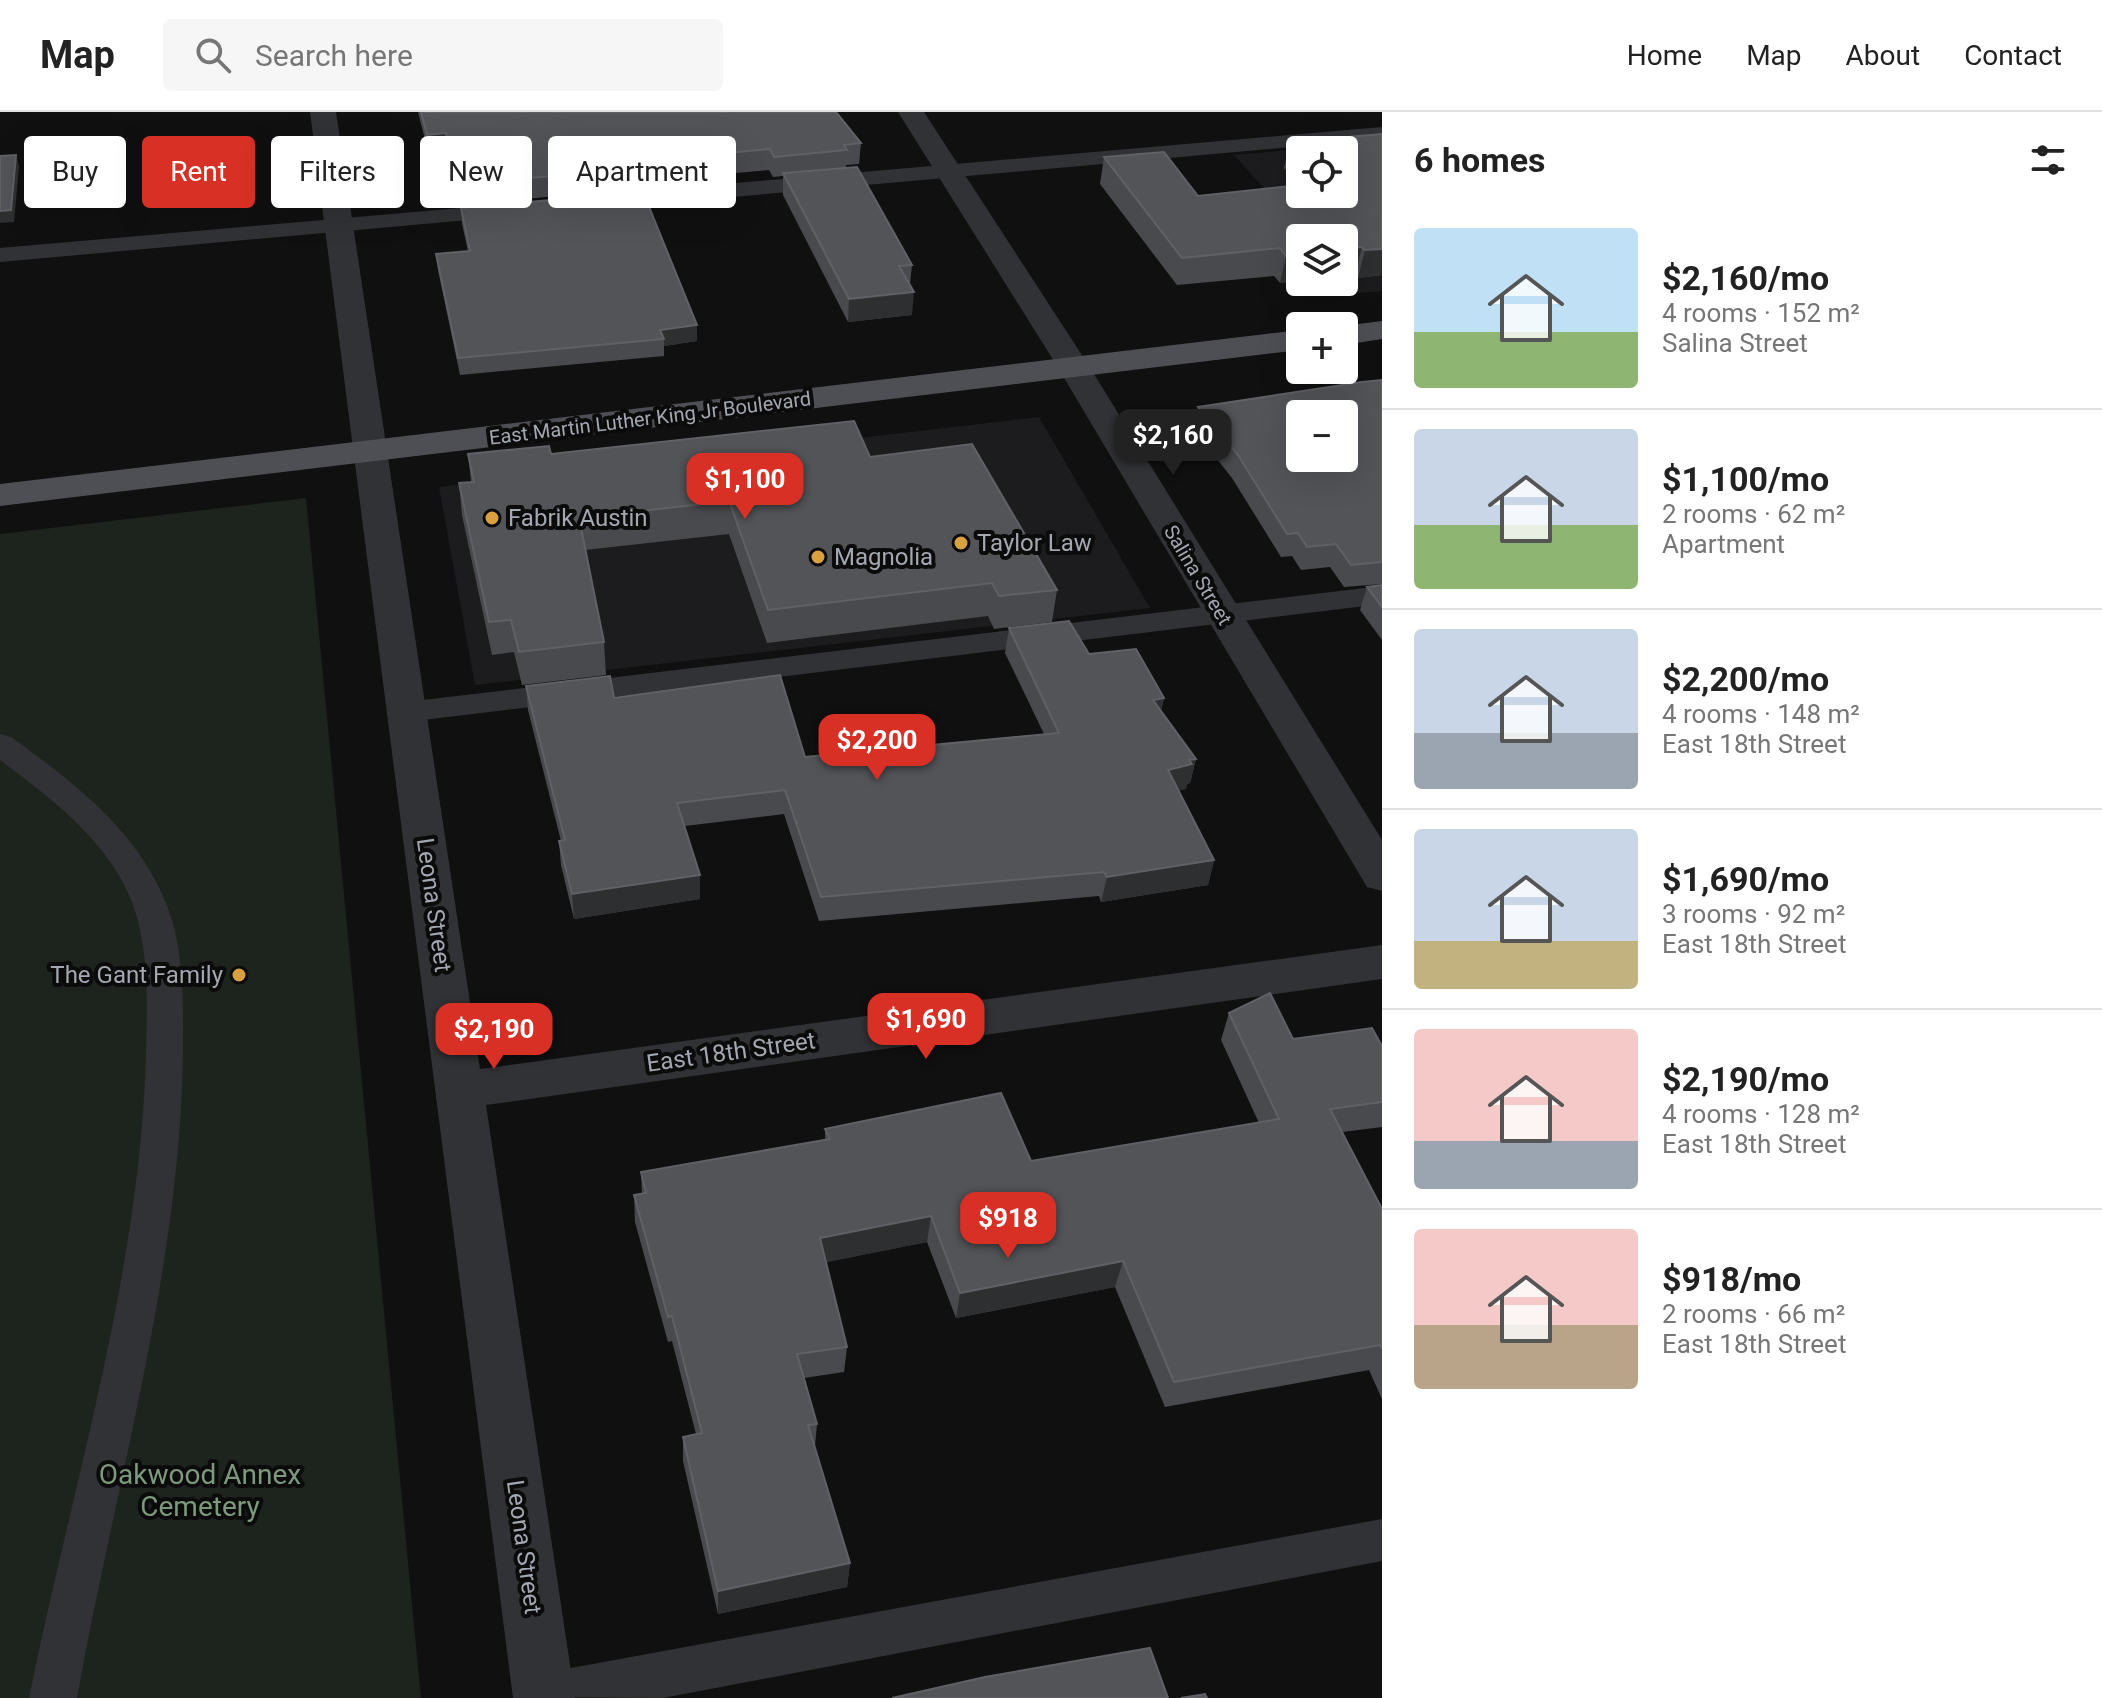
<!DOCTYPE html>
<html lang="en">
<head>
<meta charset="utf-8">
<style>
  body { margin:0; font-family:Roboto,sans-serif; background:#f6f6f6; color:#222; height:100vh; display:flex; flex-direction:column; font-size:30px; white-space:nowrap }
  * { box-sizing:border-box; margin:0 }
  p { font-size:26px; color:#767676 }
  .icon { flex:none; width:44px; height:44px; fill:none; stroke:currentColor; stroke-width:2; stroke-linecap:round; stroke-linejoin:round }
  .map { position:relative; flex:1; overflow:hidden }
  .side { display:flex; flex-direction:column; background:#fff; width:720px }
  .side>* { flex:none }
  .guide { position:absolute; left:24px; top:24px; width:760px; height:72px; display:flex; gap:16px }
  .buttons { position:absolute; left:1286px; top:24px; display:grid; gap:16px }
  .buttons a { display:grid; place-items:center; width:72px; height:72px; border-radius:8px; background:#fff; box-shadow:0 8px 32px #0002; font-size:40px }
  .price { position:absolute; translate:-50% -68px; padding:0 18px; border-radius:16px; background:#d93025; color:#fff; font-size:26px; line-height:52px; filter:drop-shadow(0 2px 4px #0008) }
  .price::after { content:''; position:absolute; left:50%; top:48px; width:24px; height:18px; margin-left:-12px; background:inherit; clip-path:polygon(0 0,100% 0,50% 100%) }
  .price.active { background:#222; color:#fff }
  ul { padding:0; list-style:none }
  li { display:flex; align-items:center; gap:24px; height:200px; padding:0 32px }
  li+li { border-top:2px solid #e0e0e0 }
  li span { display:grid; place-items:center; flex:none; width:224px; height:160px; border-radius:8px; color:#555 }
  li>.icon { margin-inline-start:auto }
  span .icon { width:96px; height:96px; fill:#fffc; stroke-width:1 }
  li b { font-size:34px }
  h2 { display:flex; justify-content:space-between; align-items:center; height:96px; padding:0 32px; font-size:34px }
  .tag { padding:0 28px; border-radius:8px; background:#fff; box-shadow:0 8px 32px #0002; font-size:28px; line-height:72px }
  .tag.active { background:#d93025; color:#fff }
  header { display:flex; align-items:center; gap:48px; box-sizing:border-box; height:112px; padding:0 40px; background:#fff; border-bottom:2px solid #e0e0e0 }
  header strong { font-size:38px }
  nav { display:flex; gap:44px; margin-inline-start:auto; font-size:28px }
  .search { width:560px; height:72px; background:#f6f6f6; display:flex; align-items:center; gap:20px; box-sizing:border-box; padding:0 28px; border-radius:8px; color:#767676; font-size:30px }
  main { display:flex; flex:1; min-height:0 }
  .map>svg:first-child { display:block }
</style>
</head>
<body>
<header>
<strong>Map</strong>
<div class="search"><svg class="icon" aria-label="search" viewBox="0 0 24 24"><circle cx="10" cy="10" r="6"/><path d="M15 15l6 6"/></svg>Search here</div>
<nav><a>Home</a><a>Map</a><a>About</a><a>Contact</a></nav>
</header>
<main>
<div class="map">
<svg width="1382" height="1586" viewBox="0 0 1382 1586">
  <rect width="100%" height="100%" fill="#101011"/>
  <g fill="#1c1c1e" fill-rule="evenodd">
    <path d="M1382,30V179L1358,181L1344,166V126H1309L1234,43ZM1300,38H1344V82H1300Z"/>
    <polygon points="1039,305 1150,496 475,573 439,375"/>
  </g>
  <polygon fill="#1d231d" points="306,386 421,1586 0,1586 0,422"/>
  <g fill="none" stroke-linecap="round" stroke-linejoin="round">
    <g fill="#313235" fill-rule="evenodd">
      <polygon points="1382,15 1382,27 598,97 587,90 598,83"/>
      <polygon points="506,92 514,94 517,99 514,104 0,150 0,136"/>
      <polygon points="1382,474 1382,492 406,610 395,607 391,600 395,593 406,590"/>
      <path d="M0,622L11,625C72,669 137,718 166,791C185,838 183,891 183,941C180,1160 115,1372 77,1586H29C72,1373 140,1162 146,943C147,894 150,841 133,793C111,731 51,686 0,648Z"/>
      <polygon points="1382,1407 1382,1449 663,1586 520,1585 527,1568 544,1561"/>
    </g>
    <g fill="#313235" fill-rule="evenodd">
      <polygon points="310,0 336,0 480,957 1382,833 1382,867 486,993 575,1586 513,1586"/>
      <polygon points="898,0 924,0 1089,254 1382,728 1382,779 1367,775 1057,254"/>
    </g>
    <g fill="#4e4f54" fill-rule="evenodd">
      <polygon points="1382,209 1382,227 1344,233 1342,214"/>
      <polygon points="1300,218 1300,238 0,394 0,372"/>
    </g>
  </g>
  <g fill="#494a4d" fill-rule="evenodd">
    <polygon points="418,0 836,0 861,31 859,52 846,53 846,56 912,153 910,172 912,203 848,210 783,83 783,64 773,65 769,58 635,70 635,77 458,93 448,41 429,43"/>
    <path d="M1382,22V163L1358,166L1355,162L1344,163V126H1300V169L1280,171L1274,164L1177,173L1100,72L1104,45L1198,84L1299,73L1284,56L1290,30ZM1300,38L1344,82H1300Z"/>
    <polygon points="461,96 697,229 664,234 664,244 460,263 438,158 436,142 468,139 462,112"/>
    <polygon points="1382,268 1382,472 1344,475 1330,455 1301,458 1292,444 1281,445 1232,366 1193,317 1198,295"/>
    <polygon points="468,342 870,345 1057,478 1052,510 994,517 988,504 767,531 729,422 585,438 604,530 606,563 522,573 514,540 492,543 462,403 459,371 471,370"/>
    <polygon points="1382,473 1382,528 1360,498 1367,475"/>
    <polygon points="1009,516 1089,542 1164,586 1161,599 1196,647 1190,671 1187,672 1186,677 1178,678 1214,748 1208,773 1101,790 1099,784 819,809 784,702 685,714 700,787 574,807 561,753 559,729 561,729 528,598 526,574 614,586 805,645 1044,622 1005,541"/>
    <polygon points="1229,901 1293,927 1382,934 1382,1015 1342,1020 1382,1097 1382,1287 1369,1258 1165,1295 1115,1175 956,1206 927,1130 826,1150 847,1235 844,1260 804,1266 817,1312 815,1335 850,1451 847,1475 718,1502 683,1349 683,1325 696,1322 672,1229 668,1230 635,1110 634,1083 642,1082 641,1060 825,1028 825,1017 1031,1049 1259,1011 1221,928"/>
  </g>
  <g fill="#2e2f31">
    <polygon points="446,21 448,41 429,43 427,23"/>
    <polygon points="16,43 19,55 14,110 0,111 0,99"/>
    <polygon points="1362,135 1355,162 1344,163 1344,137"/>
    <polygon points="1382,137 1382,163 1358,166 1365,138"/>
    <polygon points="1300,142 1300,169 1280,171 1286,144"/>
    <polygon points="914,180 912,203 848,210 849,187"/>
    <polygon points="697,213 697,229 664,234 664,227 660,218"/>
    <polygon points="1164,586 1158,610 1153,588"/>
    <polygon points="1196,647 1190,671 1187,672 1186,677 1162,682 1168,658 1189,648"/>
    <polygon points="1214,748 1208,773 1101,790 1107,765"/>
    <polygon points="700,763 700,787 574,807 572,782"/>
    <polygon points="931,1104 927,1130 818,1152 820,1126"/>
    <polygon points="1123,1149 1115,1175 956,1206 960,1181"/>
    <polygon points="850,1451 847,1475 718,1502 718,1479"/>
  </g>
  <g fill="#525458" stroke="#5f6166" stroke-width="2" fill-rule="evenodd">
    <polygon points="421,0 836,0 861,31 844,33 847,38 774,45 770,37 632,50 635,57 456,72 446,21 427,23"/>
    <polygon points="1382,22 1382,137 1365,138 1362,135 1344,137 1344,126 1300,126 1300,142 1286,144 1280,136 1182,146 1104,45 1164,40 1198,84 1300,73 1300,82 1344,82 1344,38 1300,38 1300,41 1290,30"/>
    <polygon points="16,43 11,98 0,99 0,44"/>
    <polygon points="857,55 912,153 899,154 914,180 849,187 783,61"/>
    <polygon points="643,80 697,213 660,218 664,227 458,246 436,142 470,139 461,96"/>
    <path d="M1382,268V450L1351,453L1336,432L1307,435L1298,421L1287,422L1238,343L1198,295L1362,270ZM1300,302H1344V346H1300Z"/>
    <polygon points="854,309 870,345 972,332 1057,478 999,484 992,471 768,498 729,389 579,406 604,530 519,540 511,508 489,510 459,371 474,370 468,342 549,334 551,342"/>
    <polygon points="1382,473 1382,495 1367,475"/>
    <polygon points="1069,509 1089,542 1136,537 1164,586 1153,588 1196,647 1189,648 1192,652 1168,658 1214,748 1107,765 1104,760 821,785 785,678 677,691 700,763 572,782 559,729 565,728 526,574 610,564 614,586 780,563 805,645 1059,621 1009,516"/>
    <polygon points="1270,881 1293,927 1372,916 1382,934 1382,990 1330,997 1382,1097 1382,1236 1380,1233 1174,1270 1123,1149 960,1181 931,1104 820,1126 847,1235 797,1242 817,1312 808,1313 850,1451 718,1479 683,1325 702,1321 672,1204 668,1205 634,1083 646,1081 641,1060 830,1027 825,1017 1001,981 1031,1049 1279,1007 1229,901"/>
    <polygon points="1150,1536 1168,1586 892,1586 985,1565"/>
    <polygon points="1205,1582 1207,1586 1181,1586"/>
  </g>
  <g fill="#d8a040" stroke="#0b0b0c" stroke-width="3">
    <circle cx="492" cy="406" r="8"/>
    <circle cx="961" cy="431" r="8"/>
    <circle cx="818" cy="445" r="8"/>
    <circle cx="239" cy="863" r="8"/>
  </g>
  <g text-anchor="middle" stroke-width="8" stroke-linejoin="round" paint-order="stroke">
    <g font-size="20" fill="#a3a7b0" stroke="#0b0b0c">
      <text transform="translate(650 306) rotate(-7)" y="7">East Martin Luther King Jr Boulevard</text>
      <text transform="translate(1198 463) rotate(59)" y="7">Salina Street</text>
    </g>
    <g font-size="24" fill="#a3a7b0" stroke="#0b0b0c" text-anchor="start">
      <text x="508" y="414">Fabrik Austin</text>
      <text x="977" y="439">Taylor Law</text>
      <text x="834" y="453">Magnolia</text>
      <text x="223" y="871" text-anchor="end">The Gant Family</text>
    </g>
    <g font-size="24" fill="#a3a7b0" stroke="#0b0b0c">
      <text transform="translate(434 793) rotate(82)" y="8">Leona Street</text>
      <text transform="translate(731 940) rotate(-8)" y="8">East 18th Street</text>
      <text transform="translate(524 1435) rotate(82)" y="8">Leona Street</text>
    </g>
    <g font-size="28" fill="#7c997c" stroke="#0b0b0c">
      <text x="200" y="1372">Oakwood Annex<tspan x="200" dy="32">Cemetery</tspan></text>
    </g>
  </g>
</svg>
<div class="buttons">
<a><svg class="icon" aria-label="locate" viewBox="0 0 24 24"><circle cx="12" cy="12" r="6"/><path d="M12 2v4M12 18v4M2 12h4M18 12h4"/></svg></a>
<a><svg class="icon" aria-label="layers" viewBox="0 0 24 24"><path d="M12 4l9 5-9 5-9-5zM3 14l9 5 9-5"/></svg></a>
<a>+</a>
<a>−</a>
</div>
<b class="price active" style="left:1173px;top:365px">$2,160</b>
<b class="price" style="left:745px;top:409px">$1,100</b>
<b class="price" style="left:877px;top:670px">$2,200</b>
<b class="price" style="left:926px;top:949px">$1,690</b>
<b class="price" style="left:494px;top:959px">$2,190</b>
<b class="price" style="left:1008px;top:1148px">$918</b>
<div class="guide">
<a class="tag">Buy</a>
<a class="tag active">Rent</a>
<a class="tag">Filters</a>
<a class="tag">New</a>
<a class="tag">Apartment</a>
</div>
</div>
<section class="side">
<h2>6 homes<svg class="icon" aria-label="filters" viewBox="0 0 24 24"><path d="M4 7h16M4 17h16"/><circle cx="9" cy="7" r="2"/><circle cx="15" cy="17" r="2"/></svg></h2>
<ul>
<li><span style="background:linear-gradient(#bfe0f5 65%,#8fb573 0)"><svg class="icon" aria-label="home" viewBox="0 0 24 24"><path d="M3 11l9-7 9 7M6 9v11h12V9"/></svg></span><div><b>$2,160/mo</b><p>4 rooms · 152 m²</p><p>Salina Street</p></div></li>
<li><span style="background:linear-gradient(#c9d6e8 60%,#8fb573 0)"><svg class="icon" aria-label="home" viewBox="0 0 24 24"><path d="M3 11l9-7 9 7M6 9v11h12V9"/></svg></span><div><b>$1,100/mo</b><p>2 rooms · 62 m²</p><p>Apartment</p></div></li>
<li><span style="background:linear-gradient(#c9d6e8 65%,#9aa5b1 0)"><svg class="icon" aria-label="home" viewBox="0 0 24 24"><path d="M3 11l9-7 9 7M6 9v11h12V9"/></svg></span><div><b>$2,200/mo</b><p>4 rooms · 148 m²</p><p>East 18th Street</p></div></li>
<li><span style="background:linear-gradient(#c9d6e8 70%,#c2b280 0)"><svg class="icon" aria-label="home" viewBox="0 0 24 24"><path d="M3 11l9-7 9 7M6 9v11h12V9"/></svg></span><div><b>$1,690/mo</b><p>3 rooms · 92 m²</p><p>East 18th Street</p></div></li>
<li><span style="background:linear-gradient(#f6c9c9 70%,#9aa5b1 0)"><svg class="icon" aria-label="home" viewBox="0 0 24 24"><path d="M3 11l9-7 9 7M6 9v11h12V9"/></svg></span><div><b>$2,190/mo</b><p>4 rooms · 128 m²</p><p>East 18th Street</p></div></li>
<li><span style="background:linear-gradient(#f6c9c9 60%,#b9a48a 0)"><svg class="icon" aria-label="home" viewBox="0 0 24 24"><path d="M3 11l9-7 9 7M6 9v11h12V9"/></svg></span><div><b>$918/mo</b><p>2 rooms · 66 m²</p><p>East 18th Street</p></div></li>
</ul>
</section>
</main>
</body>
</html>
